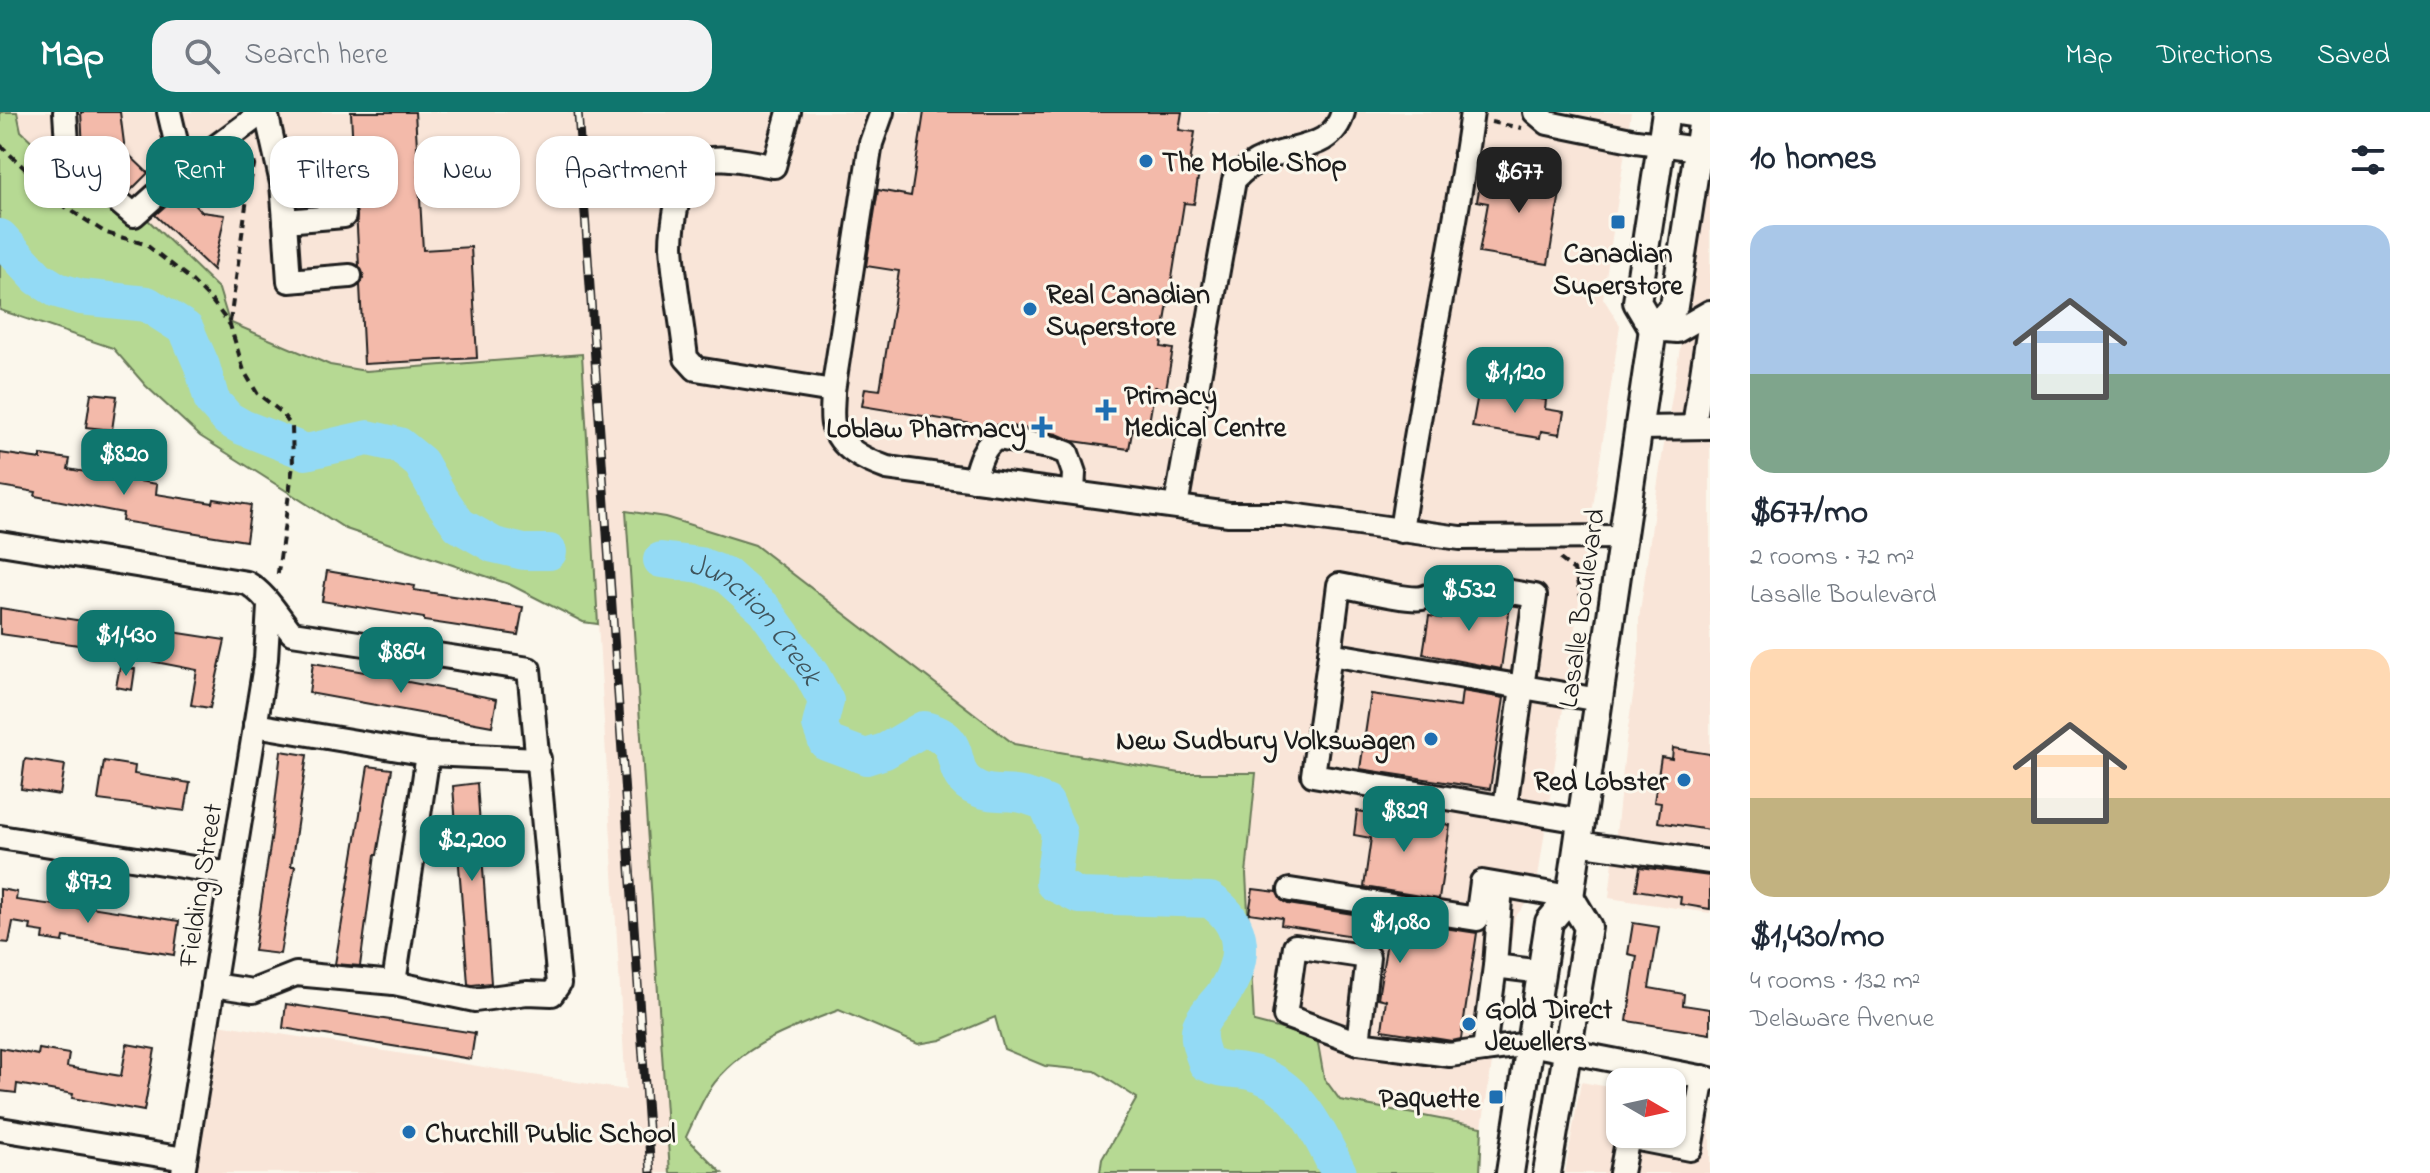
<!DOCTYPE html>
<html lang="en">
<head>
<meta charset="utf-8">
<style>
  body { margin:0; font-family:"Indie Flower",sans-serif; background:#f2f2f3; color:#1f2937; height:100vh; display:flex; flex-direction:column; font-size:30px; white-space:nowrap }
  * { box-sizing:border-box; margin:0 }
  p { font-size:26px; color:#747a83 }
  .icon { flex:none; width:44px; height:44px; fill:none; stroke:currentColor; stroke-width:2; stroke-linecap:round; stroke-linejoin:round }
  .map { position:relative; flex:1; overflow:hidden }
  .details { display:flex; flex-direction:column; background:#fff; width:720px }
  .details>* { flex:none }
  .banner { position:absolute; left:24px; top:24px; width:760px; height:72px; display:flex; gap:16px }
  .needle { width:52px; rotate:99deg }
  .controls { position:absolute; left:1606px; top:956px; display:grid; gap:16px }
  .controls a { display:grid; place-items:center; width:80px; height:80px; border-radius:16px; background:#fff; box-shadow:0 2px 6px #0004; font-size:40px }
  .price { position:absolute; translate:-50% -68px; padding:0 18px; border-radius:16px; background:#0f766e; color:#fff; font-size:26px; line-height:52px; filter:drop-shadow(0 2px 4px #0008) }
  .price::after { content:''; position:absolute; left:50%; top:48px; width:24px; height:18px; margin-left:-12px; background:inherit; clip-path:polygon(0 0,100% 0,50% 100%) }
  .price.selected { background:#222; color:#fff }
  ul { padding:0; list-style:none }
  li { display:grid; align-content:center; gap:16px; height:424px; padding:0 40px }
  li span { display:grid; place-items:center; height:248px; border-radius:24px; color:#555 }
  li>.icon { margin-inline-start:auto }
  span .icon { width:144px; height:144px; fill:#fffc; stroke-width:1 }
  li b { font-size:34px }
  h2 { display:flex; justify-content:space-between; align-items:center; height:96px; padding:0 40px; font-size:34px }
  .pill { padding:0 28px; border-radius:24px; background:#fff; box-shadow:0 2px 6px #0004; font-size:28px; line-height:72px }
  .pill.selected { background:#0f766e; color:#fff }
  header { display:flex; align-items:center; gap:48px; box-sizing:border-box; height:112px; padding:0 40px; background:#0f766e; color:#fff }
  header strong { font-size:38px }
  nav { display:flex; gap:44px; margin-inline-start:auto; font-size:28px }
  .search { width:560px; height:72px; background:#f2f2f3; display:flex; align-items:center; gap:20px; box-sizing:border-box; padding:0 28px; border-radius:24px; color:#747a83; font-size:30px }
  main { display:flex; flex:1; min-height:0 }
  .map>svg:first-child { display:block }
</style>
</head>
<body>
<header>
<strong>Map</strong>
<div class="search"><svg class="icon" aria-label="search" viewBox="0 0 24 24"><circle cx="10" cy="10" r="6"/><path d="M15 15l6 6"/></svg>Search here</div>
<nav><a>Map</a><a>Directions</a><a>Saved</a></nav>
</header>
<main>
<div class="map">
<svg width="1710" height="1061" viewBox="0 0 1710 1061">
  <rect width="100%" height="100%" fill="#fbf7ec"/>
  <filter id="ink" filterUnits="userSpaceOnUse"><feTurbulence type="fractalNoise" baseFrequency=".0125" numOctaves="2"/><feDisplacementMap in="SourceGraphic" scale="16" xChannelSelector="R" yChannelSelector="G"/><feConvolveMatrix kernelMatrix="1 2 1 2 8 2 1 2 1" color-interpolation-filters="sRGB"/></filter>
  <g filter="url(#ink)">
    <g fill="#f9e5d8">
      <polygon points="17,0 1631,0 1603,186 1620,213 1536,779 1515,805 1482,1015 1340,988 1324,966 1317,926 1254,910 1246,762 1256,661 1180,661 1014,632 755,433 627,399 670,1061 182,1061 206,910 626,978 582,242 366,259 330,253 278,232 229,210 219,177 147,107 99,93 21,19"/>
      <polygon points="1710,55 1710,801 1609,786 1626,630 1639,543 1639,507 1659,363"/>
      <polygon points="1581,970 1620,977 1620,1022 1672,1022 1672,986 1710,993 1710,1061 1565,1061"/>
    </g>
    <g fill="#b6d993" stroke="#697a58" stroke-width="2">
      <polygon points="0,0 17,0 21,19 99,93 147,107 219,177 229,210 330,253 366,259 582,242 598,512 583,510 509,472 346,417 200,324 146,274 113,236 0,198"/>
      <path d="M626,399L665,405L755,433L1014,632L1180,661H1256L1246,762L1254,910L1317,926L1324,966L1340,988L1482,1015L1480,1061H1100L1102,1047L1137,986L1095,959L1045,954L1004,937L995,905L941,928L918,932L839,898C789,917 733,936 705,985C698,998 692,1012 686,1025L722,1061H670Z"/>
    </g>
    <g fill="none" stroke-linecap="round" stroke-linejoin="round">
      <g stroke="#93daf5" stroke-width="36">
        <polyline points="0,125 38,166 57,178 81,185 147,192 186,217 202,254 212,289 228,307 242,315 306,340 368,326 399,333 421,351 441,387 459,413 494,433 524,440 549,440"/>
        <path id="s1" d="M661,448L700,453L726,463L764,497L812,563L826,589L820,613L826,630L866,645L885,639L923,617C972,627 941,661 978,677C991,683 1008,680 1022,683C1030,685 1038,688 1046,691L1059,721L1053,771L1079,784L1210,788C1247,813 1246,848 1222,884C1215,893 1204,903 1200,914C1196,926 1202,940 1206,951C1226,960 1230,956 1249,960C1298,970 1319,1021 1339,1061"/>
      </g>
    </g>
    <g fill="#f3baaa" stroke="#1c1c1c" stroke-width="2">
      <polygon points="81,0 120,0 125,39 148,61 129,80 83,37"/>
      <polygon points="351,0 415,0 423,138 471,135 477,246 364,252 360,173 364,164 359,154"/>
      <polygon points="924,0 1182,0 1179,18 1195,20 1190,51 1200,53 1194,92 1184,91 1161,235 1173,237 1166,277 1155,275 1149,311 1134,309 1129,337 1073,329 1057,322 1000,312 990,315 862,294 865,276 880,278 899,159 866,154 878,78 911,84"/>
      <polygon points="1483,56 1562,69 1548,152 1479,141 1488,91 1477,89"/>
      <polygon points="182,79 202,100 225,103 213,158 155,103"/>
      <polygon points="1479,277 1546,288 1545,297 1564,300 1560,322 1541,319 1540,326 1472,315"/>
      <polygon points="91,281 117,284 112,318 86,315"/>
      <polygon points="0,341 41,347 41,343 70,347 68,357 157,372 156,382 213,391 214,387 251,393 246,429 122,409 123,401 35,384 36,380 0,374"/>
      <polygon points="327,459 415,474 414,478 523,495 518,523 424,509 424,506 322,489"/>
      <polygon points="1455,485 1510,494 1501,557 1423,542 1429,504 1441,506 1443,492"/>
      <polygon points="0,496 89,510 86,534 0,522"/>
      <polygon points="140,515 225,528 210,596 191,593 197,558 135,546"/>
      <polygon points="313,551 399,566 398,568 497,587 492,614 309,581"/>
      <polygon points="120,554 135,557 132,578 116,575"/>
      <polygon points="1462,579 1504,586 1490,677 1360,657 1371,582 1460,595"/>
      <polygon points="1673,636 1710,642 1710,718 1658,710 1661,691 1654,690 1661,645 1672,647"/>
      <polygon points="281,639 307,643 291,754 295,754 280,842 254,839 271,728"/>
      <polygon points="25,647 65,653 60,683 21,677"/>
      <polygon points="104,649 135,654 134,662 190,671 185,699 98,688"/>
      <polygon points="368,654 392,657 377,743 375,743 360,854 335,852"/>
      <polygon points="477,671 491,871 472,873 468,872 453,674"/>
      <polygon points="1357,699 1450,713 1439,787 1364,775 1371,726 1354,723"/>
      <polygon points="1640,755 1710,764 1710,797 1680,792 1681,785 1636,778"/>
      <polygon points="0,777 17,780 16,788 84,797 85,794 179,809 174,843 64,825 63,830 43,827 44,820 30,818 31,813 13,810 9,831 0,830"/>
      <polygon points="1253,777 1277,780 1281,788 1288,792 1477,821 1461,927 1452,929 1382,918 1386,888 1378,886 1387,829 1281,813 1282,806 1249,801"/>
      <polygon points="1633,811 1659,815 1649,876 1684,882 1683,893 1710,897 1710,922 1627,909 1637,844 1628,842"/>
      <polygon points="286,892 475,921 471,947 283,916"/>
      <polygon points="127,932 155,937 144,999 72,986 73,982 17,972 16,981 0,979 0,936 38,943 39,937 69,942 67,955 121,964"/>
    </g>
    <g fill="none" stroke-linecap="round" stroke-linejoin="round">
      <g stroke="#1c1c1c" stroke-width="28">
        <g id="minor">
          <polyline points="65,0 68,47 134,103 183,59"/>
          <polyline points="169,0 183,59 263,0"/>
          <polyline points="266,0 282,71 285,109 344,104"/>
          <path d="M789,0L774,54C751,51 716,40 694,52C679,59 672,118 672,134C674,171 682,209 686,246L696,257L833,279"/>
          <path d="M882,0L871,31L833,279C833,289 831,302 833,312C840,337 865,348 887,356L1229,402H1284L1460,426L1623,425"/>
          <polyline points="1535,0 1548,11 1636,29 1698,37 1709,23 1703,5 1671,0"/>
          <polyline points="285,109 289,169 350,164"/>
          <polyline points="1653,217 1677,219 1710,200"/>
          <polyline points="1694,314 1710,209"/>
          <polyline points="1639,316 1710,315"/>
          <path d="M974,368C978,353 983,332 998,326L1054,336L1067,341L1074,361L1073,380"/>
          <path d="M1176,394L1234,68C1243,58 1252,51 1265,46C1295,33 1333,38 1343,0"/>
          <path d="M1401,419C1421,278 1453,140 1472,0"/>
          <path d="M0,431L247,471C266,482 278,504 292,521L529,557L559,872L552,882L527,881L475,888L394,871L296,862L253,879L213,873"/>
          <path d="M1330,542L1339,473C1356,476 1408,489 1422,486C1436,483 1442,472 1457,471L1535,484L1505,695"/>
          <polyline points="255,613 428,642 539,647"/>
          <polyline points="1581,709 1313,663 1330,542 1599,588"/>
          <polyline points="0,725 231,762"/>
          <polyline points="1577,731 1710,750"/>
          <polyline points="1290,778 1477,807 1482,770 1570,785"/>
          <polyline points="1495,854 1501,774"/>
          <polyline points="1541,860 1495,854 1484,938 1530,932 1710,967"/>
          <polyline points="394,871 428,642"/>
          <polyline points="1358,931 1285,904 1295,834 1368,845 1358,931 1450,943 1484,938"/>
          <polyline points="0,1017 185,1047"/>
          <polyline points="183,1061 266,547 269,494"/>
          <polyline points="1621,1061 1628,1025 1690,1037 1703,965"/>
        </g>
      </g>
      <g stroke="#1c1c1c" stroke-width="32">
        <g id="major">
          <polyline points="1653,217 1637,190 1666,0"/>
          <polyline points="1510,1061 1549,810 1570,785 1653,217 1674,194 1704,0"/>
          <polyline points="1547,1061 1588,815 1570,785"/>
        </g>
      </g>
      <g stroke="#1c1c1c" stroke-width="4" stroke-dasharray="8 6" stroke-linecap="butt">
        <polyline points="1491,10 1522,16"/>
        <polyline points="0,33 64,94 106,121 145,132 188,165 212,189 230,213 244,259 257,281 281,300 292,315 293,353 277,468"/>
        <polyline points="230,210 247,86 255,49"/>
        <polyline points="1560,447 1574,458 1581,485"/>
      </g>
      <use href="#minor" stroke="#fbf7ec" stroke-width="22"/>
      <use href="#major" stroke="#fbf7ec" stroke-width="26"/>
      <g stroke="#1c1c1c" stroke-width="9">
        <polyline id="rail" points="578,0 651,1061"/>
      </g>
      <use href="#rail" stroke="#fbf7ec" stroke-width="6" stroke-dasharray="18" stroke-linecap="butt"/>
    </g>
  </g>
  <g fill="#1f6fb2" stroke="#fbf7ec" stroke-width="3">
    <circle cx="1146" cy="49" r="8"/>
    <rect x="1610" y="102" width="16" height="16" rx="4"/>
    <circle cx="1030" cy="197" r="8"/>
    <path d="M1102 286h8v8h8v8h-8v8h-8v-8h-8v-8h8z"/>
    <path d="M1038 303h8v8h8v8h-8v8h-8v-8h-8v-8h8z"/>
    <circle cx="1431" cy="627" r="8"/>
    <circle cx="1684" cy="668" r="8"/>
    <circle cx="1469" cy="912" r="8"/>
    <rect x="1488" y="977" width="16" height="16" rx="4"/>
    <circle cx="409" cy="1020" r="8"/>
  </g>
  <g text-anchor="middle" stroke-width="6" stroke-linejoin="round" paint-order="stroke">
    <g font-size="28" font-weight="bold" fill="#1c1c1c" stroke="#fbf7ec" text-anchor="start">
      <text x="1162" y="59">The Mobile Shop</text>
      <text x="1618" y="150" text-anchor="middle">Canadian<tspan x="1618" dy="32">Superstore</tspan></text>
      <text x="1046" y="191">Real Canadian<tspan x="1046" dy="32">Superstore</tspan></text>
      <text x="1124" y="292">Primacy<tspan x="1124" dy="32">Medical Centre</tspan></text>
      <text x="1026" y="325" text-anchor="end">Loblaw Pharmacy</text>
      <text x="1415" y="637" text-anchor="end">New Sudbury Volkswagen</text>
      <text x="1668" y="678" text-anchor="end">Red Lobster</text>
      <text x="1485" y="906">Gold Direct<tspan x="1485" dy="32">Jewellers</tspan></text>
      <text x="1480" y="995" text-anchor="end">Paquette</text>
      <text x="425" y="1030">Churchill Public School</text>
    </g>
    <g font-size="28" fill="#1c1c1c" stroke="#fbf7ec">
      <text transform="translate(1580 496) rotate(-82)" y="10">Lasalle Boulevard</text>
      <text transform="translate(199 773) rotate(-81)" y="10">Fielding Street</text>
    </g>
    <g font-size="30" font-style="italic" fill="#40555d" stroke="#fbf7ec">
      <text dy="10" stroke="none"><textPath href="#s1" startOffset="118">Junction Creek</textPath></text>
    </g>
  </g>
</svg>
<div class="controls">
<a><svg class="needle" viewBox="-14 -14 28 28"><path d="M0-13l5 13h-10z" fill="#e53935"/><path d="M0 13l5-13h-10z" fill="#747a83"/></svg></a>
</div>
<b class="price selected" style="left:1519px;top:103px">$677</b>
<b class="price" style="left:1515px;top:303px">$1,120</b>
<b class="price" style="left:124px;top:385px">$820</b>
<b class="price" style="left:1469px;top:521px">$532</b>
<b class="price" style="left:126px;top:566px">$1,430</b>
<b class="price" style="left:401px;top:583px">$864</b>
<b class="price" style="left:1404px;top:742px">$829</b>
<b class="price" style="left:472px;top:771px">$2,200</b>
<b class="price" style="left:88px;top:813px">$972</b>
<b class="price" style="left:1400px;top:853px">$1,080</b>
<div class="banner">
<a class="pill">Buy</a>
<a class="pill selected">Rent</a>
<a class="pill">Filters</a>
<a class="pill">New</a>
<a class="pill">Apartment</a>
</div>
</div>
<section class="details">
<h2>10 homes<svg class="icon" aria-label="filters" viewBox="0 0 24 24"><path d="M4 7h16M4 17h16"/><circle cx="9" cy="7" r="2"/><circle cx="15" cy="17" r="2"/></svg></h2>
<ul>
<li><span style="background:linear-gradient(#a9c7e8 60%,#7fa58c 0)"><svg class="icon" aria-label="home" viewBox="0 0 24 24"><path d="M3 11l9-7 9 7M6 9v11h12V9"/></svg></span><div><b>$677/mo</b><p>2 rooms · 72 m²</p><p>Lasalle Boulevard</p></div></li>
<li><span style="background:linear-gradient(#ffd9b3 60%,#c2b280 0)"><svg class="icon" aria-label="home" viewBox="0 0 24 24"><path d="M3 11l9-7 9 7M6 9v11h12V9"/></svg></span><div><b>$1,430/mo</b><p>4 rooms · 132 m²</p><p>Delaware Avenue</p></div></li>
</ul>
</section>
</main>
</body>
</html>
